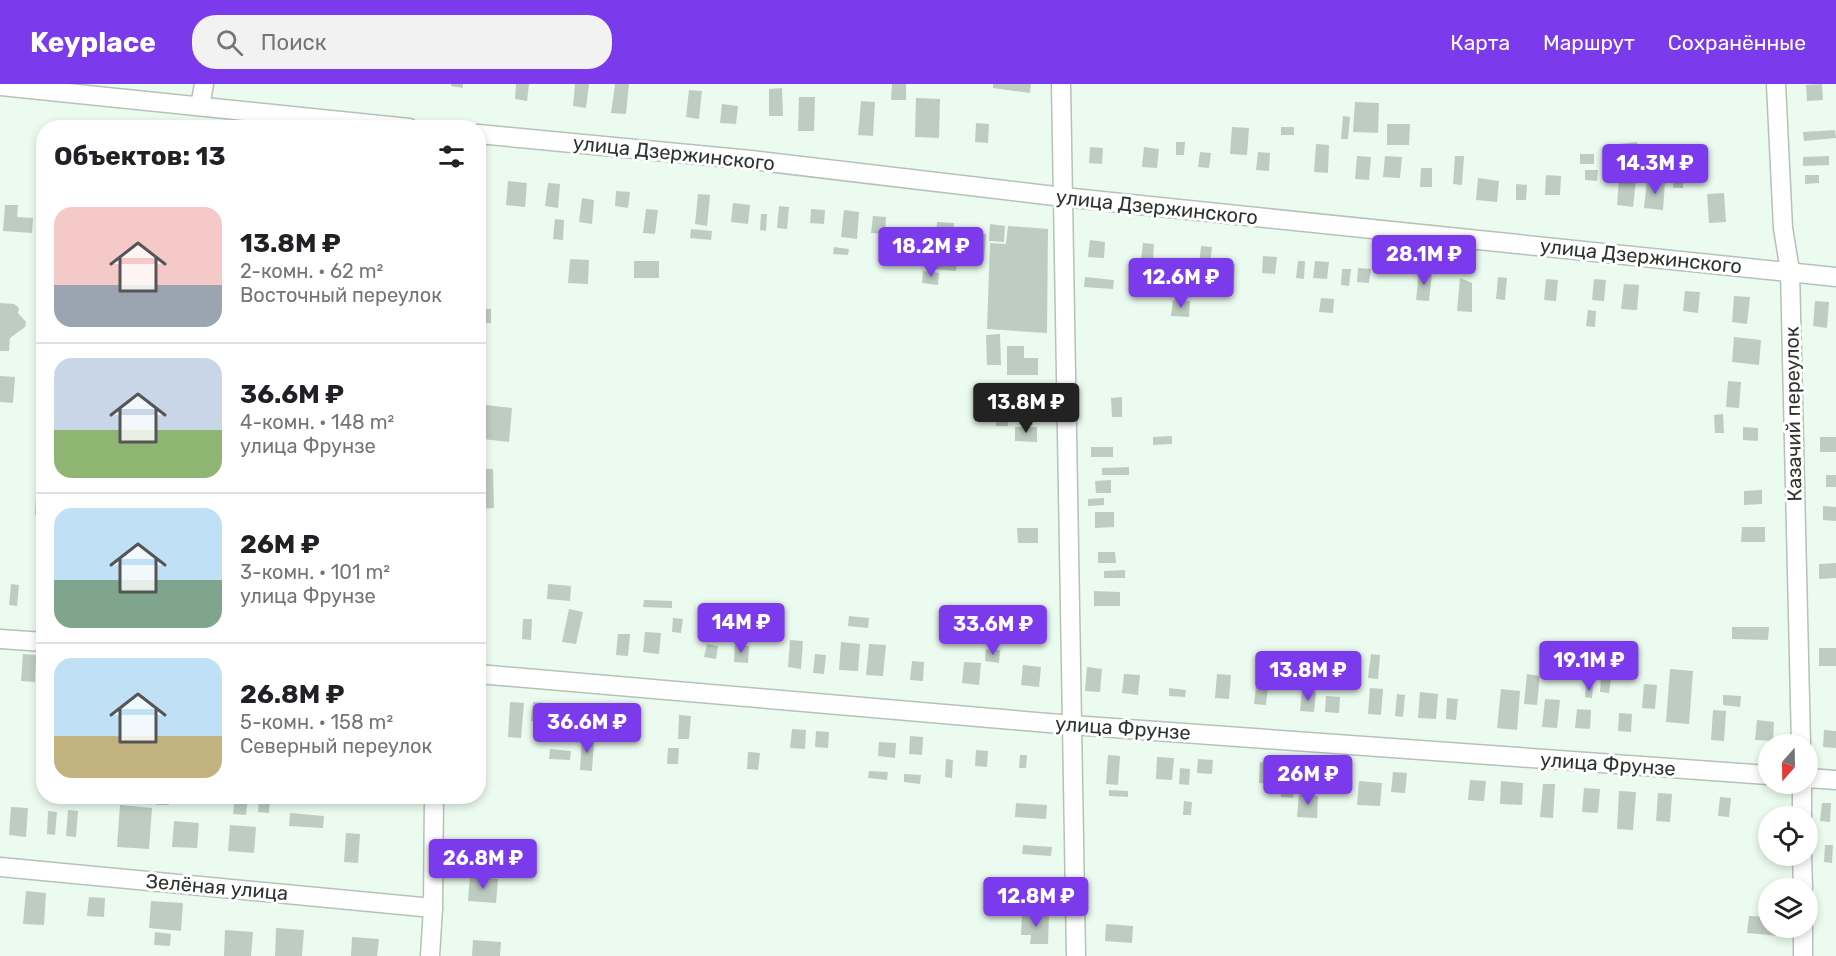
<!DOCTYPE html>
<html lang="ru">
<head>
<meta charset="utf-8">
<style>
  body { margin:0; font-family:Rubik,sans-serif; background:#f2f2f2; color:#202124; height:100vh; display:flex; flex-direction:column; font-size:22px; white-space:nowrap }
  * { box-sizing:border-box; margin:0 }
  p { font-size:20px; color:#757577 }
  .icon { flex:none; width:33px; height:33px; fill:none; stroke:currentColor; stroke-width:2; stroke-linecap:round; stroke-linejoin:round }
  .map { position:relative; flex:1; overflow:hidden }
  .sheet { position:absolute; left:36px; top:36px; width:450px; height:684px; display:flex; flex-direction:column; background:#fff; border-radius:24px; box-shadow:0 3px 9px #0003 }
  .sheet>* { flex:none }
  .needle { width:39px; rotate:200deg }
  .buttons { position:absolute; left:1758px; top:650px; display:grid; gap:12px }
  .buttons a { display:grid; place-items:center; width:60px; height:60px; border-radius:50%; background:#fff; box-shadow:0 3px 9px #0003; font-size:30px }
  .price { position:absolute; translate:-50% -51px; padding:0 14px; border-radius:6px; background:#7c3aed; color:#fff; font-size:20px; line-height:39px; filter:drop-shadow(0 2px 3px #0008) }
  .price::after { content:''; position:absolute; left:50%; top:36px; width:18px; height:14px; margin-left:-9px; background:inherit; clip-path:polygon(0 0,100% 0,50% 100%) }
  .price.selected { background:#222; color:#fff }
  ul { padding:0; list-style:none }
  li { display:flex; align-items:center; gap:18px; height:150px; padding:0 18px }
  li+li { border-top:2px solid #e0e0e0 }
  li span { display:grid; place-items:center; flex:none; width:168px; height:120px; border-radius:18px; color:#555 }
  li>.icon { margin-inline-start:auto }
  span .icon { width:72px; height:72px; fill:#fffc; stroke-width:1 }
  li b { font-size:26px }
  h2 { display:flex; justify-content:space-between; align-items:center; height:72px; padding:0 18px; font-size:26px }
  header { display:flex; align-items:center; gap:36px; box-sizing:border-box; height:84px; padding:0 30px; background:#7c3aed; color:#fff }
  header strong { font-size:28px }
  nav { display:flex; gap:33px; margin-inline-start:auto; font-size:21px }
  .search { width:420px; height:54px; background:#f2f2f2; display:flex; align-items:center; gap:15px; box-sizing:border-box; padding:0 21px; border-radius:24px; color:#757577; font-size:22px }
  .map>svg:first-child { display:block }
</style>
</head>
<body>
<header>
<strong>Keyplace</strong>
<div class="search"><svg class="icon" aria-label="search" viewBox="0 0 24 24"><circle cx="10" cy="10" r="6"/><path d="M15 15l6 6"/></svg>Поиск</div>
<nav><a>Карта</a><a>Маршрут</a><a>Сохранённые</a></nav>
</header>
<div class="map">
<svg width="1836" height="872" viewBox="0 0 1836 872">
  <rect width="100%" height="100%" fill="#ecfbf0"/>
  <g fill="#becdc2">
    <polygon points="451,0 463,0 463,4 451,2"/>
    <polygon points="516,0 529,0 527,17 515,15"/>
    <polygon points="575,0 589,0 586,24 573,22"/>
    <polygon points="615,0 629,0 626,30 611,29"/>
    <polygon points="892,0 906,0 906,16 891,16"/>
    <polygon points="993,0 1031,0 1030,9 993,4"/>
    <polygon points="1822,0 1823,16 1807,17 1806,1"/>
    <polygon points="782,4 783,32 769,32 769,5"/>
    <polygon points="689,6 702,7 699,35 686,33"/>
    <polygon points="799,13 815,13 814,47 798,47"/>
    <polygon points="916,14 940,15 939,54 915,53"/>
    <polygon points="861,17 875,18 873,52 858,51"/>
    <polygon points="1355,18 1379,19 1378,49 1353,48"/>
    <polygon points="722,20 738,22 736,40 720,39"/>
    <polygon points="1343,32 1350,33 1348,55 1341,55"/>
    <polygon points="976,39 989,40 988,59 975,58"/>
    <polygon points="1387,40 1410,40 1409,61 1387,61"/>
    <polygon points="1232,43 1249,44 1247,71 1230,70"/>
    <rect x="1281" y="43" width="13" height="8"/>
    <polygon points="1835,46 1836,54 1804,57 1803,48"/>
    <polygon points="1176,58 1185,58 1184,71 1176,71"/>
    <polygon points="1637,58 1638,66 1621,68 1620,60"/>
    <polygon points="1316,60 1329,61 1328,89 1314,88"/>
    <polygon points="1090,63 1103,64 1102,80 1089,79"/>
    <polygon points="1144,63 1159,65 1157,84 1142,83"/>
    <polygon points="1644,66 1653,66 1652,91 1643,91"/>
    <polygon points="1200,68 1211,69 1209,84 1198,83"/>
    <polygon points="1258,68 1270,69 1269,87 1256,86"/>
    <rect x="1580" y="70" width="14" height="10"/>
    <polygon points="1357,72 1371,73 1369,96 1355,95"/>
    <polygon points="1385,72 1402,73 1400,94 1383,93"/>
    <polygon points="1455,72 1464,72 1462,101 1453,100"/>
    <polygon points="1829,72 1829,81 1803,82 1803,73"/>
    <polygon points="1674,82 1684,83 1683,104 1673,104"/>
    <polygon points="1421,84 1432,84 1432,103 1420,103"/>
    <polygon points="1585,86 1598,86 1597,97 1585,96"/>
    <polygon points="1546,91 1561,92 1560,111 1545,111"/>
    <polygon points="1805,91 1819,91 1819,99 1805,100"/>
    <polygon points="1478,94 1499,97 1497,118 1476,116"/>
    <polygon points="1619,94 1636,96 1633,123 1617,121"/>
    <polygon points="1647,96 1665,98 1663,126 1644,124"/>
    <polygon points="508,97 527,99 525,123 506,121"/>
    <polygon points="548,99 560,100 558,124 545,122"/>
    <polygon points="1516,100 1527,101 1526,116 1516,116"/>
    <polygon points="616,107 630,108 628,124 615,122"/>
    <polygon points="1724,109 1726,138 1709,139 1707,110"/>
    <polygon points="698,110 710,111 707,142 695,140"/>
    <polygon points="582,114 594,116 592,140 579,138"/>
    <polygon points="733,119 750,121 748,140 731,138"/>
    <polygon points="5,121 18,121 17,133 33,134 32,149 3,147"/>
    <polygon points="779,122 789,123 787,145 777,144"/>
    <polygon points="646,125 658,126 655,150 643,149"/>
    <polygon points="811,125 825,126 824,140 810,139"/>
    <polygon points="844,126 859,128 857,155 841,153"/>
    <polygon points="761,130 767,130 766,147 760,146"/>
    <polygon points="873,132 886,133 885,150 871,149"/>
    <polygon points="555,135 564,136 563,156 553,155"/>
    <polygon points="937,138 954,139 951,171 934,169"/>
    <polygon points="990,140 1005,142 1004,158 989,157"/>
    <polygon points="1008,142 1048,145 1047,249 987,245 990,159 1006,160"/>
    <polygon points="691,145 712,147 711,156 690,154"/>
    <polygon points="959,147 986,150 984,176 956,173"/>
    <polygon points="1090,156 1105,158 1104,174 1088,173"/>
    <polygon points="1143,159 1154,160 1153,177 1141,176"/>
    <polygon points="1201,162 1212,163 1210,183 1199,182"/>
    <polygon points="834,163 849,165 848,171 833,170"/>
    <polygon points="1263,172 1277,173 1275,190 1262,189"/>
    <polygon points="570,175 589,176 588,200 568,199"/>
    <rect x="634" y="177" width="25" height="17"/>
    <polygon points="1298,177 1305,177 1304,195 1296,194"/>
    <polygon points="1315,177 1329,178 1327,195 1313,194"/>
    <polygon points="935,178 957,180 956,187 934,185"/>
    <polygon points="1221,179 1235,180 1233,205 1218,204"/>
    <polygon points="1358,184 1371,185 1369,199 1357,198"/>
    <polygon points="1342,185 1351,185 1349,202 1341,201"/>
    <polygon points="923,187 939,189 938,201 922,199"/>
    <polygon points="1419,187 1432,189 1429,217 1416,216"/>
    <polygon points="1085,193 1114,196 1113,205 1084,203"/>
    <polygon points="1498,193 1507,194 1505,216 1496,215"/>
    <polygon points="1460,194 1472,199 1472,228 1457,227"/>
    <polygon points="1546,195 1558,196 1556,217 1544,216"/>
    <polygon points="1594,195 1606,196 1604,217 1592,216"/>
    <polygon points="1624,200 1639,201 1637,226 1621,225"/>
    <polygon points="1685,207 1700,208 1698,229 1683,227"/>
    <polygon points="1734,212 1750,213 1747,240 1732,238"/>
    <polygon points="1321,214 1334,215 1333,229 1319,228"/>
    <polygon points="1173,216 1190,217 1189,233 1171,232"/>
    <polygon points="1815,217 1829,218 1827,244 1813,242"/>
    <polygon points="0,219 14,220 19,224 18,229 26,238 25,243 10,254 9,267 0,267"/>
    <rect x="478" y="225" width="13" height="14"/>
    <polygon points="1588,226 1596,227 1595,243 1586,242"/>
    <polygon points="1000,250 1001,281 987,281 986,251"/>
    <polygon points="1734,253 1761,256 1759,281 1732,278"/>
    <polygon points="1007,262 1024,262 1024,274 1038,274 1038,291 1007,291"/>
    <polygon points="0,292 15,293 13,319 0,318"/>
    <polygon points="1728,297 1741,298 1739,324 1726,323"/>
    <polygon points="1122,313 1122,333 1112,333 1111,314"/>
    <polygon points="486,321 512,324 509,358 483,355"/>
    <polygon points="1723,330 1724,349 1715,349 1714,331"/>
    <rect x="996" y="335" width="12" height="7"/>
    <polygon points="1015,343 1037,343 1037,358 1015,357"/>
    <polygon points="1743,343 1758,344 1758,357 1743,356"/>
    <polygon points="1172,352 1172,360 1153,361 1153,353"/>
    <rect x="1820" y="353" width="16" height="15"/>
    <rect x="1091" y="363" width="22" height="10"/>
    <polygon points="1129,383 1129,391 1102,391 1102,384"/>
    <polygon points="478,385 493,385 494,424 478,425"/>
    <rect x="1826" y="391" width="10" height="12"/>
    <polygon points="1111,396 1111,409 1096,409 1095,397"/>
    <polygon points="1762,406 1762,420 1744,421 1744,407"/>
    <polygon points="36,411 44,411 44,432 35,431"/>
    <polygon points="1104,414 1104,421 1088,422 1088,415"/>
    <polygon points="1823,422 1836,423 1836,437 1823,436"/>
    <polygon points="1095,428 1114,428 1114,443 1095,444"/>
    <polygon points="1742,443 1765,443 1765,458 1741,458"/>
    <polygon points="1017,444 1038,444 1038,459 1018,459"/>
    <polygon points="1098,468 1115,468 1116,479 1098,479"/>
    <polygon points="1836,479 1836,494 1819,495 1819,480"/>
    <polygon points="1125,486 1125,494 1104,494 1104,487"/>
    <polygon points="11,500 19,501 17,522 9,521"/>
    <polygon points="548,500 571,502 570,517 547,515"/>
    <polygon points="1094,507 1120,508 1120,522 1094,522"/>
    <polygon points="644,516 672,517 672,524 643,523"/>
    <polygon points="569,525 583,528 576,560 562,558"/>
    <polygon points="717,526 732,526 731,535 717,535"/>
    <polygon points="849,532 869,534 868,544 848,542"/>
    <polygon points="673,534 683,535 681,549 672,548"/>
    <polygon points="523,535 532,535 531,556 522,555"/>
    <polygon points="1732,543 1769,543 1768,556 1732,555"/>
    <polygon points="645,548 661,549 659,570 643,568"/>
    <polygon points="618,550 630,550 628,572 616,571"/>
    <polygon points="790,556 803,557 801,585 788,583"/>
    <polygon points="841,558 860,560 858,587 839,586"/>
    <polygon points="707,560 718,562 716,575 704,573"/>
    <polygon points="869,560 886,561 883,592 866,591"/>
    <polygon points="735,561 749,562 748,579 734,578"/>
    <rect x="1819" y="564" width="17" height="18"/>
    <polygon points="986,565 1000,566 999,579 985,577"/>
    <polygon points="1313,568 1325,570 1323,590 1311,589"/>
    <polygon points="23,570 36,571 35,598 21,597"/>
    <polygon points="815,570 826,571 824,590 813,589"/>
    <polygon points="1371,570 1380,571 1378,595 1368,594"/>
    <polygon points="912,577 924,578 923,597 910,596"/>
    <polygon points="964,578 981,579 979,601 962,599"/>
    <polygon points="1023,581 1041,583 1039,603 1021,601"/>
    <polygon points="1087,583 1102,585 1100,608 1085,607"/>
    <polygon points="1670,585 1693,587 1689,640 1666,638"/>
    <polygon points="1124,590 1140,591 1138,611 1122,609"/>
    <polygon points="1217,590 1231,591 1229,615 1215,614"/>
    <polygon points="1527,590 1540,592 1537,621 1524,620"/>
    <polygon points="1257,593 1269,594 1266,621 1254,620"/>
    <polygon points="1601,594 1611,595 1609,609 1600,608"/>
    <polygon points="1644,600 1657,601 1655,625 1642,624"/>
    <polygon points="1586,602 1593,602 1592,614 1585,613"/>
    <polygon points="1169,604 1186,606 1185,613 1169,612"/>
    <polygon points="1370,604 1383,605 1381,631 1368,630"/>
    <polygon points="1501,605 1520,607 1517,646 1497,644"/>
    <polygon points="1302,607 1316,608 1314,628 1300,627"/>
    <polygon points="1420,608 1438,610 1436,635 1418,634"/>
    <polygon points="1397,610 1405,611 1403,633 1395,632"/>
    <polygon points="1723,611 1741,612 1740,623 1723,621"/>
    <polygon points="1326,612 1340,613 1339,629 1325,628"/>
    <polygon points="1447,614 1458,615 1456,636 1446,635"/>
    <polygon points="1545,615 1560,616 1557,644 1542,643"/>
    <polygon points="510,618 524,619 521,654 508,653"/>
    <polygon points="533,618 547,619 546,638 531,637"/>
    <polygon points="1577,625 1591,626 1590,645 1575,644"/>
    <polygon points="1713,626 1726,627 1724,657 1711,656"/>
    <polygon points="1619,629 1632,630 1631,648 1618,647"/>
    <polygon points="611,631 627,632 625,655 610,654"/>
    <polygon points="679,631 691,632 689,655 678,655"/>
    <polygon points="1757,636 1774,638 1773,657 1755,656"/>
    <polygon points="792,645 806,646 805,665 790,664"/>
    <polygon points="1824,646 1836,647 1836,664 1823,663"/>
    <polygon points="816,647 829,648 828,664 815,663"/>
    <polygon points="910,652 923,653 922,671 909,670"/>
    <polygon points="582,654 594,655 592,687 580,686"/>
    <polygon points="879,658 896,659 895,674 878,672"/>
    <polygon points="668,664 679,664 678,680 667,680"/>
    <polygon points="550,665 571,667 570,676 549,675"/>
    <polygon points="976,666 988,667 987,683 975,682"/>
    <polygon points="748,668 760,669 758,686 747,685"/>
    <polygon points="1020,671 1027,671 1026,684 1019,684"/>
    <polygon points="1108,671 1120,672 1118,701 1106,700"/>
    <polygon points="1157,673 1174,674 1172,696 1156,695"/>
    <polygon points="946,675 953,676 952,694 945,693"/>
    <polygon points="1198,675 1213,676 1212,690 1197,689"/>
    <polygon points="1260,678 1269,679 1267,700 1259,699"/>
    <polygon points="1325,682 1339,683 1338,703 1324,702"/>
    <polygon points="1180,684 1190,685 1189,701 1179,700"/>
    <polygon points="1283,684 1296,685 1293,714 1281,713"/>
    <polygon points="869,687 888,688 887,696 868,694"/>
    <polygon points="1393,688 1407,689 1405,709 1391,708"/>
    <polygon points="904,690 921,691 920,700 904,698"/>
    <polygon points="1470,696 1486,697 1484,717 1468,716"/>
    <polygon points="1359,697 1382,699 1380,722 1357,721"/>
    <polygon points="1501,697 1523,699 1522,721 1500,720"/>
    <polygon points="1543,700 1555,700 1553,734 1540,733"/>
    <polygon points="1584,704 1600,705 1598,729 1582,728"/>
    <polygon points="1109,706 1128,707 1128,713 1109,712"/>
    <polygon points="1619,707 1636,708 1633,746 1617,745"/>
    <polygon points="1658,709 1672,710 1670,738 1656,737"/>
    <polygon points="1299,710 1318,712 1317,734 1297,733"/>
    <polygon points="157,712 170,712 169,721 156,721"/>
    <polygon points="235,712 248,712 246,731 233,730"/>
    <polygon points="1720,713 1731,714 1729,733 1718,732"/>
    <polygon points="259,714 270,715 269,729 258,728"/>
    <polygon points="1184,717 1192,718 1191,731 1183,731"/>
    <polygon points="1016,719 1047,721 1046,735 1015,733"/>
    <polygon points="1822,719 1831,719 1830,738 1820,737"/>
    <polygon points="120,721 152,724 149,765 117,763"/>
    <polygon points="11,723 28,724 26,753 9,751"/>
    <polygon points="68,726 78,727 76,753 66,752"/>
    <polygon points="48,727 57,728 55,751 47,750"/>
    <polygon points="290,729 324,732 323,744 289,742"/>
    <polygon points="174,737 199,739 197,764 172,763"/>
    <polygon points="230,741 256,743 254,769 228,767"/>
    <polygon points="346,749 360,750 358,779 344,778"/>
    <polygon points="1023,761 1052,763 1051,772 1022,770"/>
    <polygon points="1825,761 1833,761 1832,779 1824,778"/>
    <polygon points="470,792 498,795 496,819 468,817"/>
    <polygon points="26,807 46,809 44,841 23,840"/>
    <polygon points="89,813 105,814 104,833 87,832"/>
    <polygon points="151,817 183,819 181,847 149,844"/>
    <polygon points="1022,830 1049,831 1048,860 1030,860 1031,851 1021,851"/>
    <polygon points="1749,832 1768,833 1768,843 1780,843 1780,852 1747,849"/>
    <polygon points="1106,840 1133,842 1132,859 1105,857"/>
    <polygon points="276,844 304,846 302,872 275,872"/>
    <polygon points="225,846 253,848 251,872 224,872"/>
    <polygon points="155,848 171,850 170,862 154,861"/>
    <polygon points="352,853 379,855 377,872 351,872"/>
    <polygon points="473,856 501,858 500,872 472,872"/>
  </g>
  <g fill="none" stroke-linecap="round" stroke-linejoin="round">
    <g stroke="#b4c2b7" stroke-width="21">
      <g id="minor">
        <polyline points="1061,0 1076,872"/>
        <polyline points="1776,0 1783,144 1790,187 1801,660"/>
        <polyline points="0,2 409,44"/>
        <polyline points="200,22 204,0"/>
        <polyline points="478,50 751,76 1063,113 1836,193"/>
        <polyline points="0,555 44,558"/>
        <polyline points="478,590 1072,641 1768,691"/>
        <polyline points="1808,694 1836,696"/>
        <polyline points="1802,699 1802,732"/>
        <polyline points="1802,771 1803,804"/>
        <polyline points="0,783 433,824"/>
        <polyline points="1803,843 1803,872"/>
        <polyline points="430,872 433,824 434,712"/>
      </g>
    </g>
    <use href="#minor" stroke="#fff" stroke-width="18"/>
  </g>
  <g text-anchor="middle" stroke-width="6" stroke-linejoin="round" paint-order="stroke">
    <g font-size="20" fill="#2e3430" stroke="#fff">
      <text transform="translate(674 69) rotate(6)" y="7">улица Дзержинского</text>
      <text transform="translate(1157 123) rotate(6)" y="7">улица Дзержинского</text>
      <text transform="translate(1641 172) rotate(6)" y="7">улица Дзержинского</text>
      <text transform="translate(1793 330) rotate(-91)" y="7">Казачий переулок</text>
      <text transform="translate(1123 644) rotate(4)" y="7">улица Фрунзе</text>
      <text transform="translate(1608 680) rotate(4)" y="7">улица Фрунзе</text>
      <text transform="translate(217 803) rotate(5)" y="7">Зелёная улица</text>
    </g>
  </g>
</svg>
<div class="buttons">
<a><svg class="needle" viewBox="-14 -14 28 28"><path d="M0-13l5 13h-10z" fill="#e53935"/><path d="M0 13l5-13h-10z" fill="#757577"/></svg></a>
<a><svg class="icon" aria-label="locate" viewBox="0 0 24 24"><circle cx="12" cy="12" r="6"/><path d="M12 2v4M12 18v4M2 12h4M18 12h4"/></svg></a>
<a><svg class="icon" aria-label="layers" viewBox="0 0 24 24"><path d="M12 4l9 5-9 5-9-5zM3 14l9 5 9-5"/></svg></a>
</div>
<b class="price" style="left:1655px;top:111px">14.3M ₽</b>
<b class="price" style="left:931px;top:194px">18.2M ₽</b>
<b class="price" style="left:1424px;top:202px">28.1M ₽</b>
<b class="price" style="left:1181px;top:225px">12.6M ₽</b>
<b class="price selected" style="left:1026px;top:350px">13.8M ₽</b>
<b class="price" style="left:741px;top:570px">14M ₽</b>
<b class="price" style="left:993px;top:572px">33.6M ₽</b>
<b class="price" style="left:1589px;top:608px">19.1M ₽</b>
<b class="price" style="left:1308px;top:618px">13.8M ₽</b>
<b class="price" style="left:587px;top:670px">36.6M ₽</b>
<b class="price" style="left:1308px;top:722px">26M ₽</b>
<b class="price" style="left:483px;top:806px">26.8M ₽</b>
<b class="price" style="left:1036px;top:844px">12.8M ₽</b>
<section class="sheet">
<h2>Объектов: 13<svg class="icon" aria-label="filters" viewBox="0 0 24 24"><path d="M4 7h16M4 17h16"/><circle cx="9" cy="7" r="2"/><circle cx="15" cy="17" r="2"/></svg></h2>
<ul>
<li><span style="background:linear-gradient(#f6c9c9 65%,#9aa5b1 0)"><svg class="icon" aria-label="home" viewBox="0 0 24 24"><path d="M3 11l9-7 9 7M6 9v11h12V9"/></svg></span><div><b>13.8M ₽</b><p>2-комн. · 62 m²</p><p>Восточный переулок</p></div></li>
<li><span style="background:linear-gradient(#c9d6e8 60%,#8fb573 0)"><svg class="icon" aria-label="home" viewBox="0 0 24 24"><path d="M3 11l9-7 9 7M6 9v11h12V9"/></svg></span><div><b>36.6M ₽</b><p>4-комн. · 148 m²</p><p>улица Фрунзе</p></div></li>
<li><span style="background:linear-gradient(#bfe0f5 60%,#7fa58c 0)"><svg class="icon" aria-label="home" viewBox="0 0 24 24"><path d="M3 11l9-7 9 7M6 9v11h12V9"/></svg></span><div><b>26M ₽</b><p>3-комн. · 101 m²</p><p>улица Фрунзе</p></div></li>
<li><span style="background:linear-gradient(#bfe0f5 65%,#c2b280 0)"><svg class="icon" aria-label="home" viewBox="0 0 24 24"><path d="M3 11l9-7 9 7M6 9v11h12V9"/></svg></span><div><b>26.8M ₽</b><p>5-комн. · 158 m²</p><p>Северный переулок</p></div></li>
</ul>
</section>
</div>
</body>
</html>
